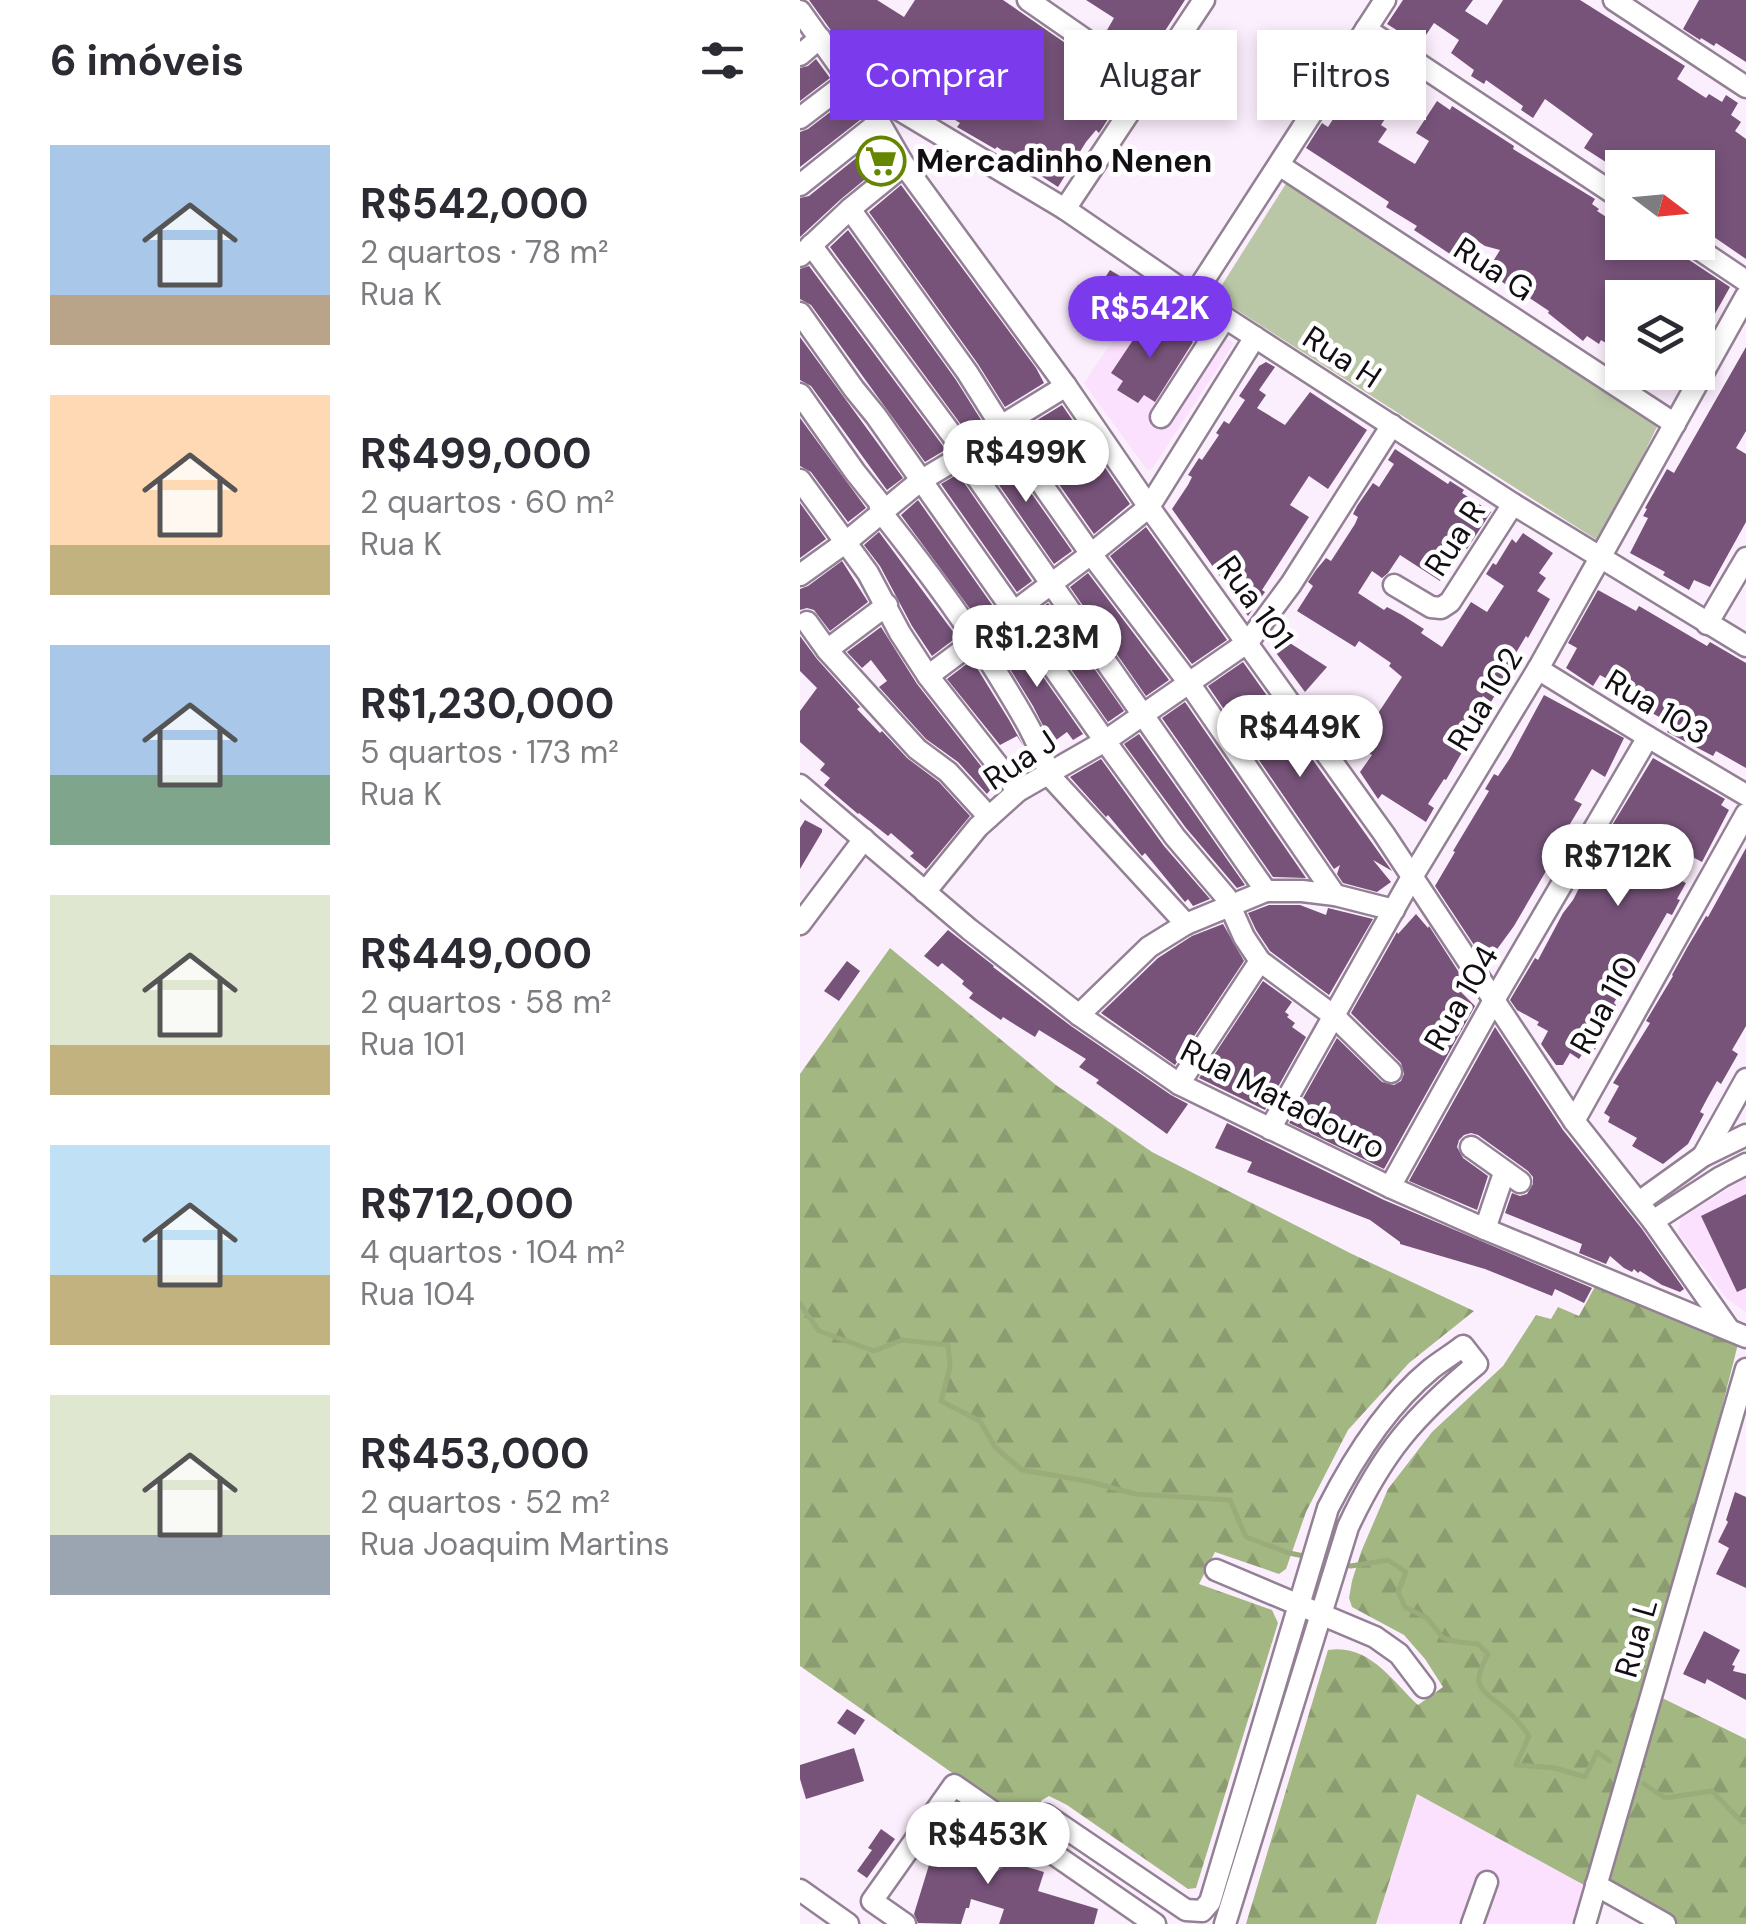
<!DOCTYPE html>
<html lang="pt">
<head>
<meta charset="utf-8">
<style>
  body { margin:0; font-family:"DM Sans",sans-serif; background:#f7f7f7; color:#2b2b33; height:100vh; display:flex; flex-direction:column; font-size:38px; white-space:nowrap }
  * { box-sizing:border-box; margin:0 }
  p { font-size:32px; color:#7c7c81 }
  .icon { flex:none; width:55px; height:55px; fill:none; stroke:currentColor; stroke-width:2; stroke-linecap:round; stroke-linejoin:round }
  .map { position:relative; flex:1; overflow:hidden }
  .panel { display:flex; flex-direction:column; background:#fff; width:800px }
  .panel>* { flex:none }
  .banner { position:absolute; left:30px; top:30px; width:765px; height:90px; display:flex; gap:20px }
  .needle { width:65px; rotate:106deg }
  .controls { position:absolute; left:805px; top:150px; display:grid; gap:20px }
  .controls a { display:grid; place-items:center; width:110px; height:110px; border-radius:0px; background:#fff; box-shadow:0 5px 15px #0003; font-size:50px }
  .price { position:absolute; translate:-50% -85px; padding:0 22px; border-radius:35px; background:#fff; color:#222; font-size:32px; line-height:65px; filter:drop-shadow(0 2px 5px #0008) }
  .price::after { content:''; position:absolute; left:50%; top:60px; width:30px; height:22px; margin-left:-15px; background:inherit; clip-path:polygon(0 0,100% 0,50% 100%) }
  .price.current { background:#7c3aed; color:#fff }
  ul { padding:0; list-style:none }
  li { display:flex; align-items:center; gap:30px; height:250px; padding:0 50px }
  li span { display:grid; place-items:center; flex:none; width:280px; height:200px; border-radius:0px; color:#555 }
  li>.icon { margin-inline-start:auto }
  span .icon { width:120px; height:120px; fill:#fffc; stroke-width:1 }
  li b { font-size:42px }
  h2 { display:flex; justify-content:space-between; align-items:center; height:120px; padding:0 50px; font-size:42px }
  .chip { padding:0 35px; border-radius:0px; background:#fff; box-shadow:0 5px 15px #0003; font-size:35px; line-height:90px }
  .chip.current { background:#7c3aed; color:#fff }
  main { display:flex; flex:1; min-height:0 }
  .map>svg:first-child { display:block }
</style>
</head>
<body>
<main>
<section class="panel">
<h2>6 imóveis<svg class="icon" aria-label="filters" viewBox="0 0 24 24"><path d="M4 7h16M4 17h16"/><circle cx="9" cy="7" r="2"/><circle cx="15" cy="17" r="2"/></svg></h2>
<ul>
<li><span style="background:linear-gradient(#a9c7e8 75%,#b9a48a 0)"><svg class="icon" aria-label="home" viewBox="0 0 24 24"><path d="M3 11l9-7 9 7M6 9v11h12V9"/></svg></span><div><b>R$542,000</b><p>2 quartos · 78 m²</p><p>Rua K</p></div></li>
<li><span style="background:linear-gradient(#ffd9b3 75%,#c2b280 0)"><svg class="icon" aria-label="home" viewBox="0 0 24 24"><path d="M3 11l9-7 9 7M6 9v11h12V9"/></svg></span><div><b>R$499,000</b><p>2 quartos · 60 m²</p><p>Rua K</p></div></li>
<li><span style="background:linear-gradient(#a9c7e8 65%,#7fa58c 0)"><svg class="icon" aria-label="home" viewBox="0 0 24 24"><path d="M3 11l9-7 9 7M6 9v11h12V9"/></svg></span><div><b>R$1,230,000</b><p>5 quartos · 173 m²</p><p>Rua K</p></div></li>
<li><span style="background:linear-gradient(#dfe7d0 75%,#c2b280 0)"><svg class="icon" aria-label="home" viewBox="0 0 24 24"><path d="M3 11l9-7 9 7M6 9v11h12V9"/></svg></span><div><b>R$449,000</b><p>2 quartos · 58 m²</p><p>Rua 101</p></div></li>
<li><span style="background:linear-gradient(#bfe0f5 65%,#c2b280 0)"><svg class="icon" aria-label="home" viewBox="0 0 24 24"><path d="M3 11l9-7 9 7M6 9v11h12V9"/></svg></span><div><b>R$712,000</b><p>4 quartos · 104 m²</p><p>Rua 104</p></div></li>
<li><span style="background:linear-gradient(#dfe7d0 70%,#9aa5b1 0)"><svg class="icon" aria-label="home" viewBox="0 0 24 24"><path d="M3 11l9-7 9 7M6 9v11h12V9"/></svg></span><div><b>R$453,000</b><p>2 quartos · 52 m²</p><p>Rua Joaquim Martins</p></div></li>
</ul>
</section>
<div class="map">
<svg width="946" height="1924" viewBox="0 0 946 1924">
  <defs>
    <pattern id="forest-firs" width="22" height="20" patternUnits="userSpaceOnUse" patternTransform="scale(2.5)"><rect width="22" height="20" fill="#a3b783"/><path d="M5 1l3.5 6h-7zM16 11l3.5 6h-7z" fill="#8b9c70"/></pattern>
  </defs>
  <rect width="100%" height="100%" fill="#fceffd"/>
  <g fill="#fce1fe">
    <polygon points="348,287 434,343 352,469 347,470 284,383"/>
    <polygon points="946,1178 946,1312 927,1299 878,1233 881,1218"/>
    <polygon points="617,1794 784,1885 772,1924 576,1924"/>
  </g>
  <polygon fill="#bac7a7" points="487,182 857,427 800,542 415,296"/>
  <g fill="url(#forest-firs)">
    <polygon points="90,948 256,1085 352,1152 552,1254 674,1311 609,1363 548,1430 506,1512 486,1569 479,1574 415,1552 399,1584 472,1610 478,1623 396,1888 388,1889 267,1805 249,1796 242,1800 225,1824 0,1666 0,1074"/>
    <path d="M798,1281L938,1344L914,1439L784,1885L617,1794L576,1924H446L528,1650C568,1643 592,1680 618,1705L643,1687L625,1659L604,1635L552,1607L549,1598L552,1581L561,1552L588,1489L632,1432L703,1366L736,1315L751,1319L758,1307L779,1316Z"/>
    <polygon points="854,1694 946,1739 946,1924 865,1924 799,1890"/>
  </g>
  <g fill="none" stroke-linecap="round" stroke-linejoin="round">
    <g stroke="#99ac79" stroke-width="5">
      <polyline points="0,1304 19,1331 74,1351 102,1340 148,1345 150,1367 141,1401 180,1421 195,1447 222,1470 287,1481 335,1494 430,1500 446,1537 489,1553 509,1557"/>
      <path d="M545,1565L551,1566L588,1560L606,1572L598,1592L605,1607L627,1618L643,1638L658,1642L678,1644L688,1654C674,1682 675,1686 699,1704C711,1713 721,1724 729,1736L716,1765L755,1768L785,1777L797,1752L810,1761"/>
      <polyline points="844,1784 865,1798 912,1791 942,1822 946,1822"/>
    </g>
  </g>
  <g fill="#77537a">
    <polygon points="9,0 77,0 104,17 115,0 203,0 329,87 299,133 296,130 286,142 258,187 197,147 195,149 157,127 160,123 147,115 152,107 140,99 147,89 121,72 107,94 67,68 70,64 43,47"/>
    <polygon points="286,0 385,0 348,57 307,30 314,18"/>
    <polygon points="603,0 673,0 665,11 687,25 703,0 780,0 885,66 877,79 906,98 909,94 922,102 926,95 938,103 931,115 941,122 935,131 946,139 946,259 898,226 898,168 815,168 784,148 793,134 745,99 733,118 721,110 723,106 686,80 684,84 671,76 674,70 651,53 659,40 634,23 622,41 613,35 611,39 587,24"/>
    <polygon points="899,0 946,0 946,62 916,43 914,46 901,38 900,40 883,29"/>
    <polygon points="574,56 611,79 581,125 587,129 578,142 615,164 629,141 616,133 637,101 650,110 652,106 714,146 713,149 795,199 792,204 799,209 797,211 822,227 812,242 849,242 873,257 877,252 930,287 898,344 898,298 822,298 822,340 815,336 809,345 801,340 799,344 787,336 783,341 748,313 749,311 725,295 724,296 699,280 696,284 684,276 700,250 685,246 673,238 659,260 614,230 617,226 586,207 589,202 506,148 522,123 528,127 544,102 555,109 572,82 562,75"/>
    <polygon points="16,59 30,78 0,101 0,68 8,66"/>
    <polygon points="46,100 60,120 0,167 0,132 8,129"/>
    <polygon points="75,143 86,162 41,199 0,237 0,198 9,196"/>
    <polygon points="101,185 236,368 244,383 205,407 178,364 69,212"/>
    <polygon points="48,230 156,380 183,423 168,434 30,247"/>
    <polygon points="9,266 143,446 145,450 125,462 11,305 0,299 0,269"/>
    <polygon points="310,270 328,281 303,320 285,308"/>
    <polygon points="349,316 382,337 383,335 393,342 355,402 344,395 338,403 317,390 323,381 311,373"/>
    <polygon points="0,337 103,478 87,490 11,386 0,380"/>
    <polygon points="946,347 946,431 936,448 946,454 946,522 910,587 894,580 889,590 863,575 865,572 830,553 848,518 843,516 847,509 845,508 867,469 874,473"/>
    <polygon points="466,362 475,367 459,390 466,395 457,408 485,425 510,392 567,430 528,489 509,476 490,505 509,517 462,590 465,592 448,616 372,509 388,485 392,477 388,475 399,458 402,460 419,435 416,433 424,421 429,424 445,400 439,396 459,366"/>
    <polygon points="262,405 330,504 294,534 221,430"/>
    <polygon points="0,418 66,508 48,522 11,472 0,466"/>
    <polygon points="198,446 272,551 254,564 181,459"/>
    <polygon points="595,449 648,484 650,481 664,490 662,493 691,512 667,549 663,546 640,581 600,555 588,573 582,578 572,571 558,593 584,610 587,607 602,615 624,629 621,633 642,647 671,602 687,612 704,586 686,574 693,563 696,565 712,539 716,543 723,533 753,553 739,573 746,578 737,591 750,599 728,638 726,636 711,661 714,663 691,702 683,696 667,722 676,728 646,780 644,779 628,804 634,808 626,822 582,794 578,799 560,772 572,755 557,745 602,677 589,666 591,663 559,641 555,647 497,611 513,586 508,582 516,570 526,558 531,561 555,524 558,517 553,514 557,506 573,483 579,487 594,464 588,460"/>
    <polygon points="158,474 232,581 217,592 141,484"/>
    <polygon points="118,500 195,609 179,621 101,515"/>
    <polygon points="0,503 26,539 0,558"/>
    <polygon points="346,527 427,640 392,664 310,556"/>
    <polygon points="79,532 157,637 132,656 112,626 80,566 64,545"/>
    <polygon points="42,561 68,602 30,631 14,610 7,608 0,610 0,589 8,586"/>
    <polygon points="288,573 369,680 346,696 270,587"/>
    <polygon points="798,590 836,611 839,606 907,646 910,642 946,663 946,768 916,751 913,756 867,732 872,724 841,707 843,703 831,695 832,693 800,675 793,686 766,668 777,648 768,643"/>
    <polygon points="248,603 324,711 308,722 233,615"/>
    <polygon points="81,627 117,684 195,784 187,794 158,762 126,739 79,687 87,681 71,660 62,668 47,652"/>
    <polygon points="211,631 283,734 273,740 267,732 252,743 233,706 194,643"/>
    <polygon points="0,636 17,659 60,707 57,709 80,733 82,731 107,758 139,782 170,816 126,869 110,856 114,853 91,833 88,836 59,813 58,814 24,785 30,778 20,770 25,764 0,742 0,711 17,688 0,671"/>
    <polygon points="479,636 527,667 505,692 471,646"/>
    <polygon points="172,660 209,720 224,747 217,736 200,745 147,679"/>
    <polygon points="443,662 592,871 573,860 591,882 577,892 543,883 537,874 540,865 534,869 408,686"/>
    <polygon points="744,695 824,738 805,777 792,769 774,800 782,804 764,834 767,835 714,926 695,952 680,943 676,948 635,886 655,852 653,851 689,791 685,789 694,774 698,776 710,758"/>
    <polygon points="385,702 506,878 473,877 362,718"/>
    <polygon points="339,734 445,885 437,888 386,828 324,744"/>
    <polygon points="853,758 925,799 921,805 929,810 902,862 889,855 876,878 886,883 877,899 880,900 872,915 867,913 833,973 831,972 814,1003 816,1005 799,1035 803,1037 794,1051 790,1049 786,1055 783,1053 779,1059 770,1053 763,1065 756,1065 741,1044 748,1031 737,1025 739,1022 717,1010 710,1000 735,958 738,960 763,913 773,900 805,837"/>
    <polygon points="301,759 364,846 410,899 393,906 388,899 385,902 345,853 342,856 308,815 306,817 270,777"/>
    <polygon points="5,820 22,829 22,832 0,869 0,828"/>
    <polygon points="946,848 946,1026 932,1050 938,1054 921,1084 917,1081 908,1097 900,1112 904,1114 888,1144 863,1164 832,1146 837,1138 808,1122 810,1117 804,1113 819,1086 813,1083 850,1023 846,1021 873,976 872,975 888,946 906,916 908,917"/>
    <polygon points="469,905 500,905 526,915 528,908 532,909 573,919 529,995 470,951 456,930 448,913"/>
    <polygon points="616,914 628,928 629,926 669,988 653,984 675,1006 584,1169 489,1123 537,1038 582,1082 594,1085 601,1081 604,1074 601,1063 551,1013 597,932 598,934"/>
    <polygon points="423,924 444,961 375,1065 301,1013 358,958 392,936"/>
    <polygon points="148,930 194,966 193,967 271,1026 371,1095 388,1104 367,1134 296,1083 299,1080 279,1067 286,1059 239,1030 235,1037 203,1017 201,1020 169,998 173,993 162,984 164,981 142,963 138,967 124,956"/>
    <polygon points="47,961 60,971 39,1001 24,991"/>
    <polygon points="463,981 492,1002 485,1012 489,1015 487,1017 495,1023 492,1027 506,1037 465,1110 399,1078"/>
    <polygon points="695,1027 763,1130 842,1229 884,1289 880,1292 862,1285 840,1271 838,1273 834,1269 832,1272 824,1268 810,1256 806,1264 779,1253 782,1244 705,1213 712,1193 720,1196 727,1194 733,1184 733,1177 728,1171 678,1135 671,1133 664,1135 659,1140 657,1147 663,1158 688,1176 677,1210 609,1181"/>
    <polygon points="427,1123 584,1200 792,1288 784,1303 755,1289 752,1296 685,1269 600,1244 600,1242 570,1220 447,1172 452,1162 415,1148"/>
    <polygon points="946,1194 946,1288 937,1292 901,1216"/>
    <polygon points="935,1492 946,1497 946,1588 916,1574 929,1548 918,1542 928,1522 926,1520"/>
    <polygon points="904,1631 940,1650 932,1665 935,1666 933,1671 946,1674 946,1700 907,1679 905,1684 883,1674"/>
    <polygon points="47,1709 65,1720 55,1735 37,1723"/>
    <polygon points="54,1748 64,1781 6,1799 0,1779 0,1765"/>
    <polygon points="145,1821 190,1834 178,1854 178,1863 182,1870 190,1873 196,1872 210,1862 244,1872 238,1891 298,1909 294,1924 199,1924 204,1909 171,1899 169,1908 166,1908 161,1924 118,1923 114,1914 140,1829"/>
    <polygon points="81,1829 95,1839 67,1878 57,1871 72,1850 68,1848"/>
  </g>
  <g fill="none" stroke-linecap="round" stroke-linejoin="round">
    <g stroke="#938095" stroke-width="25">
      <g id="minor">
        <polyline points="228,0 349,84"/>
        <polyline points="814,0 946,87"/>
        <polyline points="0,11 79,122 104,165 266,386 349,507 584,834 774,1121 853,1221 928,1328"/>
        <polyline points="566,29 822,199"/>
        <polyline points="0,55 20,38"/>
        <polyline points="56,84 265,209 393,297 713,504 946,646"/>
        <polyline points="0,118 50,80"/>
        <polyline points="479,165 875,424"/>
        <polyline points="0,185 79,122"/>
        <polyline points="50,209 167,372 201,426 291,554 389,683 535,895"/>
        <polyline points="265,209 404,0"/>
        <polyline points="888,242 946,281"/>
        <polyline points="11,245 155,439 162,456 466,891"/>
        <polyline points="0,256 50,209 104,165"/>
        <polyline points="393,297 585,0"/>
        <polyline points="0,313 54,389 76,416 305,741 375,837 426,897 444,937 460,961 534,1016 591,1072"/>
        <path d="M0,394L55,472L79,502L81,512C124,566 164,619 200,678C219,709 239,740 249,775L386,924"/>
        <polyline points="361,417 425,318"/>
        <polyline points="0,480 68,573 100,633 128,676 218,791"/>
        <polyline points="0,575 46,542 120,481 162,456 201,426 266,386"/>
        <polyline points="594,585 631,607 641,608 650,602 713,504"/>
        <polyline points="7,622 27,650 117,749 148,772 189,817"/>
        <polyline points="907,624 946,558"/>
        <polyline points="27,650 87,605"/>
        <polyline points="738,669 848,737 946,795"/>
        <polyline points="128,676 291,554 349,507 455,337"/>
        <polyline points="0,785 169,929 279,1015 379,1084 590,1187 685,1229 946,1337"/>
        <polyline points="125,892 178,827 218,791 305,741 448,642 491,584 592,425"/>
        <polyline points="0,924 64,839"/>
        <polyline points="279,1015 349,947 386,924 466,891 502,891 535,895 594,910"/>
        <polyline points="379,1084 460,961"/>
        <polyline points="774,1121 946,814"/>
        <polyline points="470,1129 612,877 738,669 946,296"/>
        <polyline points="671,1147 720,1182"/>
        <polyline points="903,1156 946,1079"/>
        <polyline points="590,1187 694,1000 848,737"/>
        <polyline points="839,1202 903,1156 946,1135"/>
        <polyline points="853,1221 921,1177 946,1164"/>
        <polyline points="685,1229 704,1173"/>
        <polyline points="416,1570 575,1637 599,1654 624,1687"/>
        <path d="M246,1815L386,1910L402,1911L410,1902L528,1508C554,1457 587,1405 631,1369C641,1361 653,1354 663,1346L677,1364C614,1416 583,1452 548,1527L425,1924"/>
        <polygon points="194,1851 198,1856 191,1859"/>
        <polyline points="796,1885 865,1924"/>
        <polyline points="0,1890 48,1924"/>
        <polyline points="105,1924 72,1901 154,1785 355,1924"/>
        <polyline points="672,1924 687,1882"/>
        <polyline points="785,1924 946,1369"/>
      </g>
    </g>
    <use href="#minor" stroke="#fff" stroke-width="20"/>
  </g>
  <defs>
    <g id="supermarket-ring" transform="scale(2.5)"><circle r="9.5" fill="#fff" stroke="#658600" stroke-width="1.5"/><path d="M-6-5.5h2.5l.6 2H6L4.5 2H-2.5L-4.4-4H-6ZM-1.5 3.2a1.3 1.3 0 1 0 .1 0ZM3 3.2a1.3 1.3 0 1 0 .1 0Z" fill="#658600"/></g>
  </defs>
  <g fill-rule="evenodd">
    <use href="#supermarket-ring" x="81" y="161"/>
  </g>
  <g text-anchor="middle" stroke-width="9" stroke-linejoin="round" paint-order="stroke">
    <g font-size="32" font-weight="bold" fill="#130d14" stroke="#fff" text-anchor="start">
      <text x="116" y="172">Mercadinho Nenen</text>
    </g>
    <g font-size="32" fill="#130d14" stroke="#fff">
      <text transform="translate(694 269) rotate(33)" y="11">Rua G</text>
      <text transform="translate(542 357) rotate(33)" y="11">Rua H</text>
      <text transform="translate(655 538) rotate(-57)" y="11">Rua R</text>
      <text transform="translate(455 602) rotate(54)" y="11">Rua 101</text>
      <text transform="translate(685 699) rotate(-59)" y="11">Rua 102</text>
      <text transform="translate(857 707) rotate(31)" y="11">Rua 103</text>
      <text transform="translate(220 760) rotate(-34)" y="11">Rua J</text>
      <text transform="translate(661 998) rotate(-60)" y="11">Rua 104</text>
      <text transform="translate(804 1005) rotate(-61)" y="11">Rua 110</text>
      <text transform="translate(483 1099) rotate(27)" y="11">Rua Matadouro</text>
      <text transform="translate(836 1638) rotate(-74)" y="11">Rua L</text>
    </g>
  </g>
</svg>
<div class="controls">
<a><svg class="needle" viewBox="-14 -14 28 28"><path d="M0-13l5 13h-10z" fill="#e53935"/><path d="M0 13l5-13h-10z" fill="#7c7c81"/></svg></a>
<a><svg class="icon" aria-label="layers" viewBox="0 0 24 24"><path d="M12 4l9 5-9 5-9-5zM3 14l9 5 9-5"/></svg></a>
</div>
<b class="price current" style="left:350px;top:361px">R$542K</b>
<b class="price" style="left:226px;top:505px">R$499K</b>
<b class="price" style="left:237px;top:690px">R$1.23M</b>
<b class="price" style="left:500px;top:780px">R$449K</b>
<b class="price" style="left:818px;top:909px">R$712K</b>
<b class="price" style="left:188px;top:1887px">R$453K</b>
<div class="banner">
<a class="chip current">Comprar</a>
<a class="chip">Alugar</a>
<a class="chip">Filtros</a>
</div>
</div>
</main>
</body>
</html>
